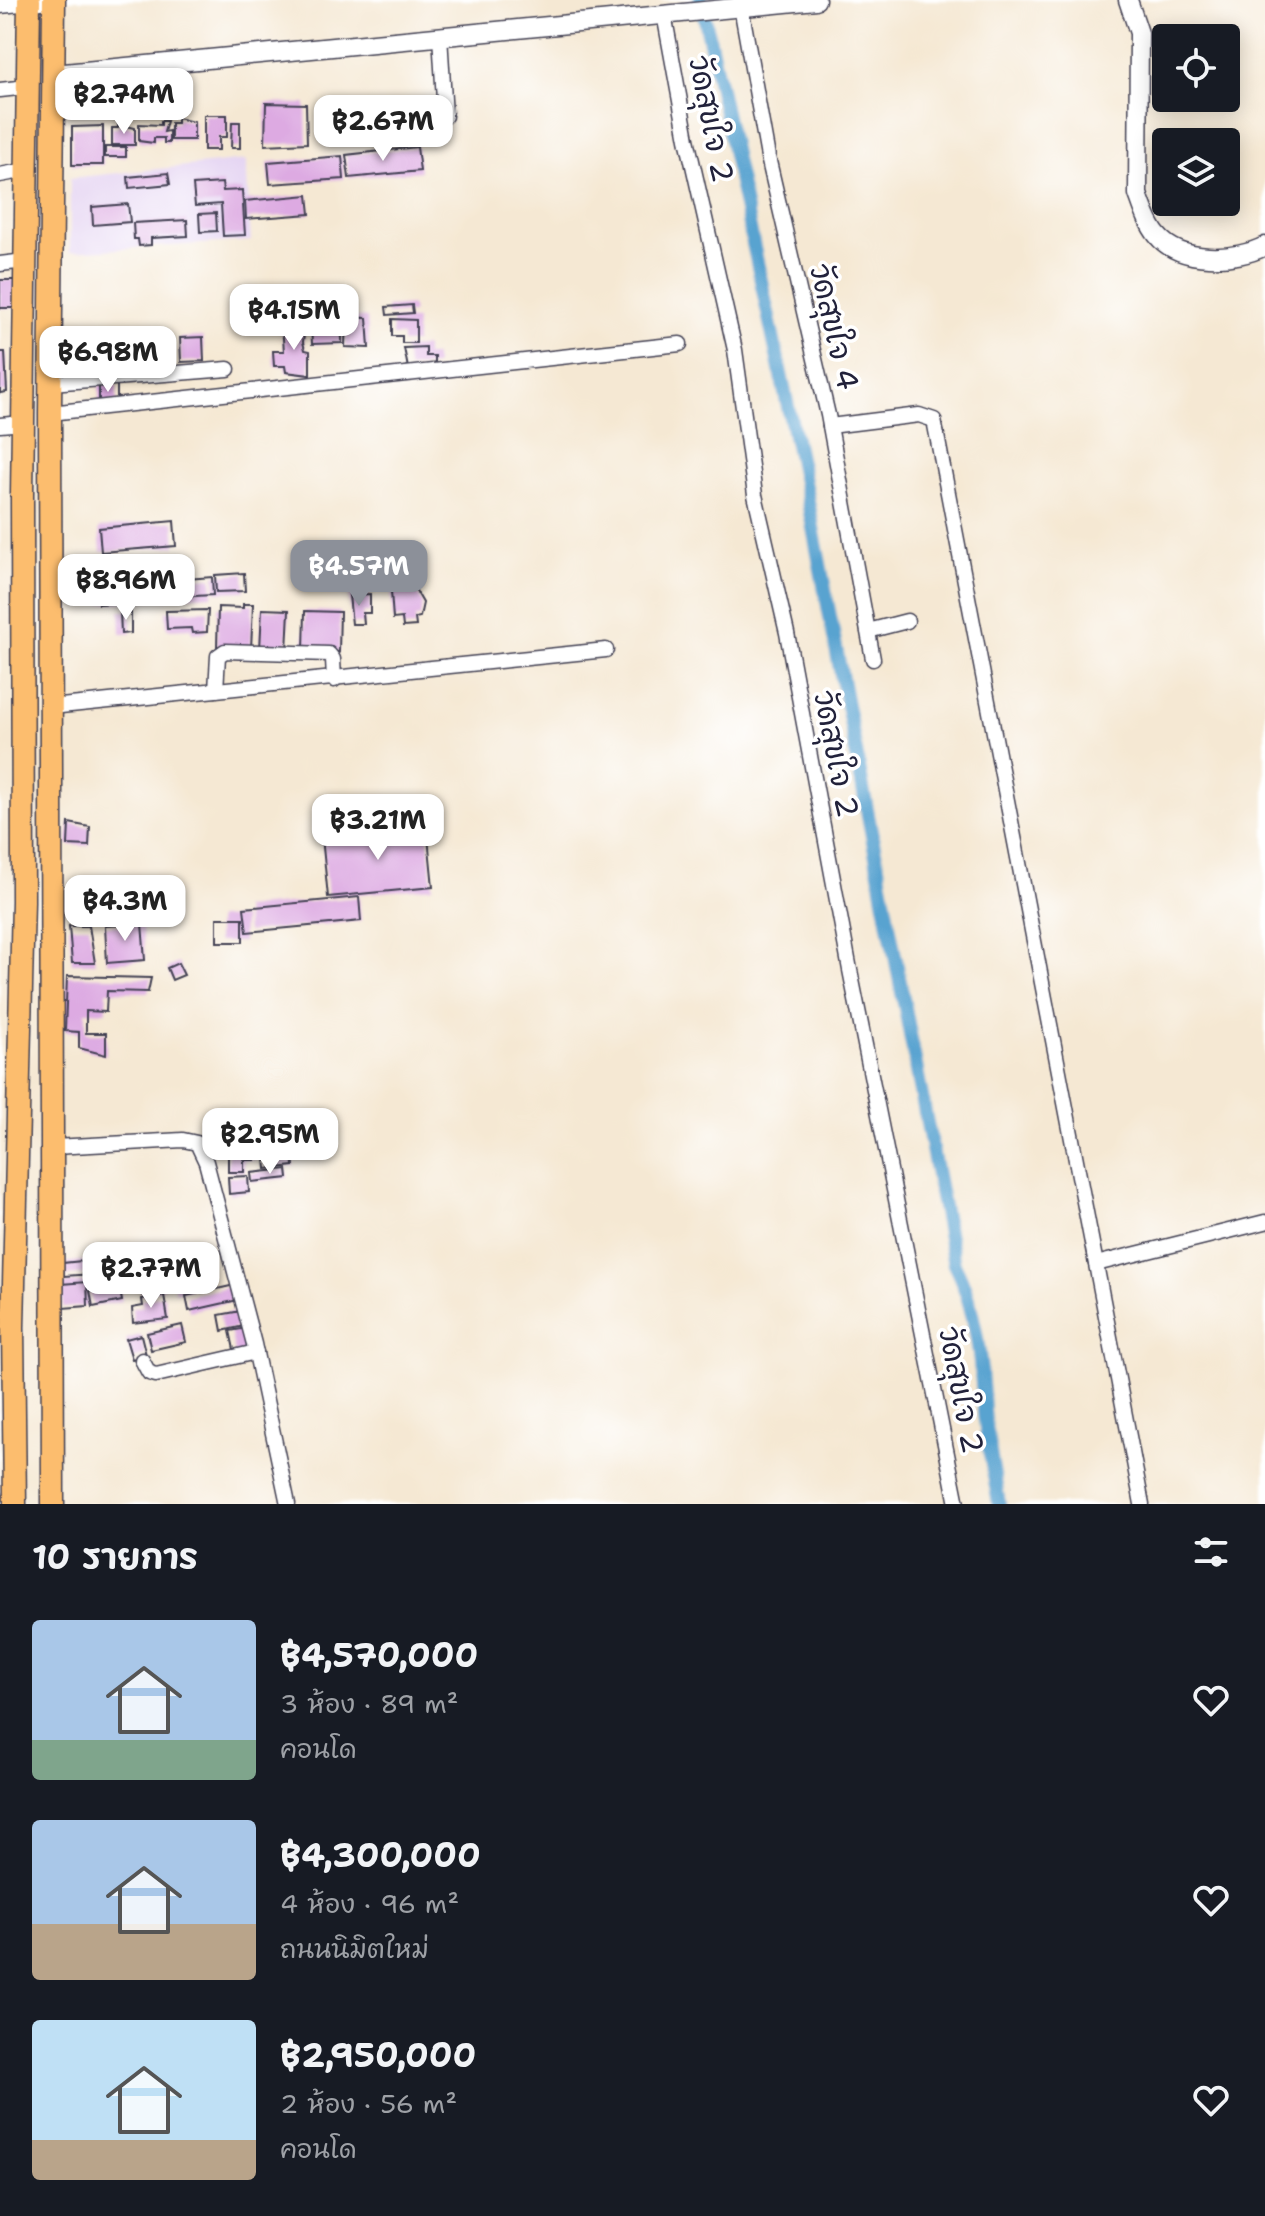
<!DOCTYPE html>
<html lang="th">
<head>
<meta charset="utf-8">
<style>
  body { margin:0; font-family:"Shantell Sans","Playpen Sans Thai",sans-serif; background:#242831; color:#f1f3f6; height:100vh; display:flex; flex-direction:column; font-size:30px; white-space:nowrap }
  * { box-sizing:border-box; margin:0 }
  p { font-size:26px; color:#9ea1a6 }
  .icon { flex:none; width:44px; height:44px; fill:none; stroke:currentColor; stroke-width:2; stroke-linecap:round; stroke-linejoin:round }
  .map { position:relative; height:1504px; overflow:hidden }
  .drawer { display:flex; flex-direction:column; background:#171b24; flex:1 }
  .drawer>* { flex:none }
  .buttons { position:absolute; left:1152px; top:24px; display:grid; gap:16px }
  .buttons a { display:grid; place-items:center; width:88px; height:88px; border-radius:8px; background:#171b24; box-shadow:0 4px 20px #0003; font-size:40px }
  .price { position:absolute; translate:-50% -68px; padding:0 18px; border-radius:16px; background:#fff; color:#222; font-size:26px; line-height:52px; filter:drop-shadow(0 2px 4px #0008) }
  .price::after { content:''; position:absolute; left:50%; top:48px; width:24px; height:18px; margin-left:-12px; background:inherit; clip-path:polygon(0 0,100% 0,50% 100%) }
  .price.current { background:#8c9099; color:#fff }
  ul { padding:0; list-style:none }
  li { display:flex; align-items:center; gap:24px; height:200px; padding:0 32px }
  li span { display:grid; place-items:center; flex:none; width:224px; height:160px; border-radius:8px; color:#555 }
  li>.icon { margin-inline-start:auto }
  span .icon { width:96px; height:96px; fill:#fffc; stroke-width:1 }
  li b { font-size:34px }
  h2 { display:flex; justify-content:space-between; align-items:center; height:96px; padding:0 32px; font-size:34px }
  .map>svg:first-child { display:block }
</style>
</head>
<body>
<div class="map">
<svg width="1265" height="1504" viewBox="0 0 1265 1504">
  <rect width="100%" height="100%" fill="#fff"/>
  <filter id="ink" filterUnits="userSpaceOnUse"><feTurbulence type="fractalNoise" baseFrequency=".0125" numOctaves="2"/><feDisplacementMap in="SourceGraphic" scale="16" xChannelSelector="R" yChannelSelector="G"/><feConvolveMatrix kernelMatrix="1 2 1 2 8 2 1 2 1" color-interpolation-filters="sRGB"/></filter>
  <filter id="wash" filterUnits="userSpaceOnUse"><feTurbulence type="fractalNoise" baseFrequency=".006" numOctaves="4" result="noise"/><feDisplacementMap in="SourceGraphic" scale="32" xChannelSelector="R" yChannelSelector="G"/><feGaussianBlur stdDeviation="1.8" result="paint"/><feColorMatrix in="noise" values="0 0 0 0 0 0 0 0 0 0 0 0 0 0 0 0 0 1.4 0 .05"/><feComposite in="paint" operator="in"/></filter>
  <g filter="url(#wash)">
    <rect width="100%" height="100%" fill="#f5e8d3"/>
    <polygon fill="#e4d3f2" points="246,160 251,241 70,252 70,178"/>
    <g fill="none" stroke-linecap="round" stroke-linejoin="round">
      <path stroke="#58a3d0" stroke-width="14" d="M701,0L806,491L954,1264C977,1308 981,1363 984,1411C987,1442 994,1473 999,1504"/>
    </g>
    <g id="blocks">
      <g fill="#ddaae2">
        <polygon points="266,103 306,104 307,143 265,145"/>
        <polygon points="204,115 227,115 227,137 219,137 219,150 204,150"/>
        <polygon points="429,115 430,126 410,128 409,117"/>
        <polygon points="177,118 194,122 194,140 171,140 171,123 177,123"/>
        <polygon points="161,121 167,121 164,132 169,131 169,143 164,143 164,138 154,138 154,143 139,141 139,124 161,125"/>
        <polygon points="232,122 240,122 240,148 231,148"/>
        <polygon points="118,124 135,128 135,145 112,145 112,128 118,128"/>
        <polygon points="103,126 103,165 72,165 72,127"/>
        <rect x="105" y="147" width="21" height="10"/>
        <polygon points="417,147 420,171 349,178 346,155"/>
        <polygon points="342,156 344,179 270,184 268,162"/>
        <polygon points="168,173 170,184 129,188 128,177"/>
        <polygon points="222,183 223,191 242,190 245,235 223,236 221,204 195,206 193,185"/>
        <polygon points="308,195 310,214 246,219 245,201"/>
        <polygon points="128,204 130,222 93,225 92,207"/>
        <polygon points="216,213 217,231 200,232 199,214"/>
        <polygon points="187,220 188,236 151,238 151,245 139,246 138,239 134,239 133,223"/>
        <rect x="0" y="280" width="21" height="28"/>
        <polygon points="412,305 413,313 387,315 386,307"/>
        <polygon points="341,312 342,343 312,344 311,324 335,323 334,313"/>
        <polygon points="346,317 367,318 369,348 345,347"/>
        <polygon points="392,319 416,320 416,343 402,343 402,336 392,336"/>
        <polygon points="282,326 305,326 303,342 305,350 310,351 310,375 286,372 285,366 274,366 273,351 284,351"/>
        <polygon points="203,337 204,361 181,362 180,338"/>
        <polygon points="426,347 426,356 435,356 435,366 408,368 404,348"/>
        <polygon points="143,349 155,352 155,358 159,358 159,374 135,374 135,350"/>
        <polygon points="0,352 5,352 7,392 0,393"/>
        <rect x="99" y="385" width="18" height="17"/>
        <polygon points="174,521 176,546 101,552 99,528"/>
        <polygon points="244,573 245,591 216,592 215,575"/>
        <polygon points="212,577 213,595 175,597 174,580"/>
        <polygon points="409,577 409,586 389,587 388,578"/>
        <polygon points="170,581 172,599 99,604 98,586"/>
        <polygon points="415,589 423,603 420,617 415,618 416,626 403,627 402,618 393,619 391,591"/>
        <polygon points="370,594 370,613 363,613 364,624 352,624 349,595"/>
        <polygon points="243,604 253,604 251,649 217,648 218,607 243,608"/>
        <polygon points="262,609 289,610 287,651 260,650"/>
        <polygon points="120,610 131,610 131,633 121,634"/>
        <polygon points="208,610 207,632 192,633 191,628 167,629 166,611"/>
        <polygon points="305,611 340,612 339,652 304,651"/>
        <rect x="321" y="800" width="13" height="14"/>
        <polygon points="69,823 90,827 89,846 68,845"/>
        <polygon points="427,827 433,887 328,897 322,837"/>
        <polygon points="359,897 361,921 247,932 244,908"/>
        <rect x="217" y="918" width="26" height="24"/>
        <polygon points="142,924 145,960 107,963 105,926"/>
        <polygon points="69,926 89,926 95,963 72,963"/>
        <polygon points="178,963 184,975 172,980 167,968"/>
        <polygon points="67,976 151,978 148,992 107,991 106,1012 86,1011 86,1033 106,1033 106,1055 79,1048 79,1032 65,1031"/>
        <polygon points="241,1142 255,1142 255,1160 244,1160 244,1172 228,1172 228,1150 241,1150"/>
        <polygon points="292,1145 294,1166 266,1169 264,1148"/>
        <polygon points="287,1169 288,1178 252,1182 251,1173"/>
        <polygon points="248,1176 249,1192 229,1194 228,1177"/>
        <polygon points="144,1246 146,1257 152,1254 154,1263 114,1277 112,1266 125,1265 123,1250"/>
        <polygon points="91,1260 93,1274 64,1276 63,1263"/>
        <polygon points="157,1265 164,1288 142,1295 135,1271"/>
        <polygon points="187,1266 192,1288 175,1292 170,1270"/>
        <polygon points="118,1279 122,1301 93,1307 89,1285"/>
        <polygon points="87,1282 88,1306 63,1308 61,1284"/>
        <polygon points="235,1285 238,1300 189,1311 186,1296"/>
        <polygon points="164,1295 168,1319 133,1323 132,1308 143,1306 142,1299"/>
        <polygon points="241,1311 244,1326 222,1331 219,1315"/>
        <polygon points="182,1325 186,1342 151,1350 147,1333"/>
        <polygon points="247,1328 251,1351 235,1354 230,1331"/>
        <polygon points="141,1335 146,1355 132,1359 126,1339"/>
      </g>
    </g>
  </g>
  <g filter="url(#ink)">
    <use href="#blocks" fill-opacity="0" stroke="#424052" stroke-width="2"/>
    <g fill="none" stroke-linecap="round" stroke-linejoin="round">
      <g stroke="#424052" stroke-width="17">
        <g id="minor">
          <polyline points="740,1 768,157 828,415 873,659"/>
          <polyline points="664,14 687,139 735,350 755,495 787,633 850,970 957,1504"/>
          <polyline points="440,36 445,116"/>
          <polyline points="0,90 27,87"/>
          <polyline points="0,175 27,170"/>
          <polyline points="0,264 25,261"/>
          <polyline points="51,383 228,369"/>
          <polyline points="50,413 680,344"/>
          <polyline points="0,425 23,423"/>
          <polyline points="830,426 919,415 934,420 1142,1504"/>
          <polyline points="868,631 907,621"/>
          <polyline points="216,690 218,656 225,651 329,654 333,659 334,680"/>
          <polyline points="51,707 606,650"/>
          <polyline points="54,1147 183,1140 197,1143 206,1162 254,1344 288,1504"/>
          <polyline points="1096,1264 1265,1222"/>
          <polyline points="142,1360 149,1373 156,1375 256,1352"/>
        </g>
      </g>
      <g stroke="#424052" stroke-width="21">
        <g id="tertiary">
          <path d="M1128,0L1139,33L1138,194C1143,208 1148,224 1157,235C1180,264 1236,261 1265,246"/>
          <polyline points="0,4 41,0"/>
          <polyline points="54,74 816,0"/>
        </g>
      </g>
      <g stroke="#424052" stroke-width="25">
        <g id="primary">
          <polyline points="15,1504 13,1327 23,901 22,494 29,0"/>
          <polyline points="53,1504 50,413 54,0"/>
        </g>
      </g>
      <use href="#minor" stroke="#fff" stroke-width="14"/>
      <use href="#tertiary" stroke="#fff" stroke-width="18"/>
      <use href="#primary" stroke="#fcbd6e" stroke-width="22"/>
    </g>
  </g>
  <g text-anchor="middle" stroke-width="7" stroke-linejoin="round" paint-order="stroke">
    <g font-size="30" fill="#22223b" stroke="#fff">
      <text transform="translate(711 119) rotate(79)" y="10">วัดสุขใจ 2</text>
      <text transform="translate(834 327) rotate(77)" y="10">วัดสุขใจ 4</text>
      <text transform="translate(836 754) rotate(79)" y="10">วัดสุขใจ 2</text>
      <text transform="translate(961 1390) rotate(79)" y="10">วัดสุขใจ 2</text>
    </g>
  </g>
</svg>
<div class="buttons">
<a><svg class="icon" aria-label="locate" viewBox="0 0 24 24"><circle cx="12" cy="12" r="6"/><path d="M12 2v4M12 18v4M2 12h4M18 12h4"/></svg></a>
<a><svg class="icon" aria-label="layers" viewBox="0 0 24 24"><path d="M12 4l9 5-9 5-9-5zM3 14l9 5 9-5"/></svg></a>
</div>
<b class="price" style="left:124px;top:136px">฿2.74M</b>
<b class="price" style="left:383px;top:163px">฿2.67M</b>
<b class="price" style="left:294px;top:352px">฿4.15M</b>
<b class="price" style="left:108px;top:394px">฿6.98M</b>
<b class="price current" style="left:359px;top:608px">฿4.57M</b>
<b class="price" style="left:126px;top:622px">฿8.96M</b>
<b class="price" style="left:378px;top:862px">฿3.21M</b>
<b class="price" style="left:125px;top:943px">฿4.3M</b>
<b class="price" style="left:270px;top:1176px">฿2.95M</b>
<b class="price" style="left:151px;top:1310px">฿2.77M</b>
</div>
<section class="drawer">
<h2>10 รายการ<svg class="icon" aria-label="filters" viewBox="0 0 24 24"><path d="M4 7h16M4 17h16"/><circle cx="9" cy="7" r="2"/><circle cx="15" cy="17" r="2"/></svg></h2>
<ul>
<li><span style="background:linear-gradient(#a9c7e8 75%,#7fa58c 0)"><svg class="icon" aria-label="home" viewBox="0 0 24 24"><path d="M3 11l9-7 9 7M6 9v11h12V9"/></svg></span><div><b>฿4,570,000</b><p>3 ห้อง · 89 m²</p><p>คอนโด</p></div><svg class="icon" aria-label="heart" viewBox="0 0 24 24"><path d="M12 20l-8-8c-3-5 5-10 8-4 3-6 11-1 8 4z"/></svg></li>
<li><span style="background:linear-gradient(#a9c7e8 65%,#b9a48a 0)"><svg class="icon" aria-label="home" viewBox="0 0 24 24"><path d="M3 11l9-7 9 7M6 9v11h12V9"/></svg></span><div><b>฿4,300,000</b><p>4 ห้อง · 96 m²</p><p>ถนนนิมิตใหม่</p></div><svg class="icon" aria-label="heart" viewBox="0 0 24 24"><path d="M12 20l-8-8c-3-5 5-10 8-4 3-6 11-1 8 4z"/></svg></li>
<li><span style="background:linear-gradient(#bfe0f5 75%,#b9a48a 0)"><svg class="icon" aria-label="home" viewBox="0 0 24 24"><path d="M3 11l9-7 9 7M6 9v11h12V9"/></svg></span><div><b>฿2,950,000</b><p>2 ห้อง · 56 m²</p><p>คอนโด</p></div><svg class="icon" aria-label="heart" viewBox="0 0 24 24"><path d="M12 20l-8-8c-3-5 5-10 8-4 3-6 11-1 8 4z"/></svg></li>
</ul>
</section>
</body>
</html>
